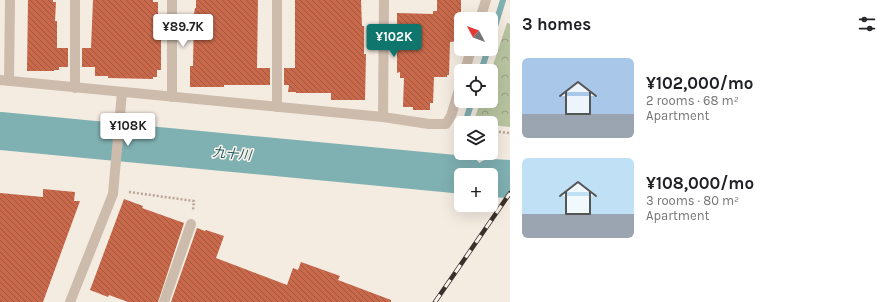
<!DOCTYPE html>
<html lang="en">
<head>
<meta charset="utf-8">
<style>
  body { margin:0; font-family:Karla,"Noto Sans JP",sans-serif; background:#f6f6f6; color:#202124; height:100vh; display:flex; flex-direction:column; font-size:15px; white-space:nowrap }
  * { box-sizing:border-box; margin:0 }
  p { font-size:13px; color:#757577 }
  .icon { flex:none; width:22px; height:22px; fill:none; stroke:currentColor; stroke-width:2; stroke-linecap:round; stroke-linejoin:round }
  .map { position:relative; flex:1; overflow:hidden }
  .details { display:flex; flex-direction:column; background:#fff; width:380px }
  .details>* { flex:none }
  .needle { width:26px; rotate:311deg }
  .tools { position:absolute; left:454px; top:12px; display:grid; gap:8px }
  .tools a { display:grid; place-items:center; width:44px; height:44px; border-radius:6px; background:#fff; box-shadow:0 4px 16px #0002; font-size:20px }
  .price { position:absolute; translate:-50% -34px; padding:0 9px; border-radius:4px; background:#fff; color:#222; font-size:13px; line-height:26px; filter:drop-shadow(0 1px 2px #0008) }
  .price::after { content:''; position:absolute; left:50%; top:24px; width:12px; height:9px; margin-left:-6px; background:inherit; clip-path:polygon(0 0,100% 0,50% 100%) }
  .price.current { background:#0f766e; color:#fff }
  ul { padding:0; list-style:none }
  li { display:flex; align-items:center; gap:12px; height:100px; padding:0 12px }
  li span { display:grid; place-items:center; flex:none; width:112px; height:80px; border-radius:6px; color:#555 }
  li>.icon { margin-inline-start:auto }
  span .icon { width:48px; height:48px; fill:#fffc; stroke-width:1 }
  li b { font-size:17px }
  h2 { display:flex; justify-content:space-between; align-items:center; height:48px; padding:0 12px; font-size:17px }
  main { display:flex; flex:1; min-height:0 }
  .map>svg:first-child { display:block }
</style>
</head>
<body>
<main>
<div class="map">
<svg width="510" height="302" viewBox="0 0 510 302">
  <defs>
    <pattern id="park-crowns" width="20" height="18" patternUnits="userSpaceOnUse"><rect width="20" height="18" fill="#b8c4a0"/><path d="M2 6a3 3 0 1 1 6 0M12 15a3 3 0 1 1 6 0" fill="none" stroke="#97a083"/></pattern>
    <pattern id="building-back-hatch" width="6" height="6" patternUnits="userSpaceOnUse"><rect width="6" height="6" fill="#c8694b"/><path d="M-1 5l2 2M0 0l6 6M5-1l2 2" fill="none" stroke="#a4573f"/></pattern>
  </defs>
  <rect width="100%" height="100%" fill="#f4ebe1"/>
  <polygon fill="url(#park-crowns)" points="507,23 510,24 510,127 491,125 491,123 473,122 481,101 491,101 491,71"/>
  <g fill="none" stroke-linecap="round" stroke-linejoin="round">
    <g stroke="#7fb0b2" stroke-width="6">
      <polyline points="491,39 503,0"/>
      <polyline points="481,71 488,49"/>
      <polyline points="466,120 472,101"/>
    </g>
    <g stroke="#7fb0b2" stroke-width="38">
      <polyline points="0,131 465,175"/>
      <polyline points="491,178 510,179"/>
    </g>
  </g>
  <g fill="url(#building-back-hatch)">
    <polygon points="28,0 53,0 53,2 56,2 55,21 57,21 57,48 68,48 68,67 59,67 59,70 54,70 54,71 27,71"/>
    <polygon points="93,0 153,0 153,2 158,2 158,33 161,33 161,70 157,70 157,77 153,77 153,79 108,78 108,76 95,76 95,67 82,67 82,48 91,48"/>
    <polygon points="196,0 258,0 257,68 270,68 270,85 224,85 224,87 190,87 190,66 193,66 194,14 195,8 196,8"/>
    <polygon points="295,0 361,0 362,26 364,26 364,54 366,54 365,100 331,100 331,93 296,93 296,92 288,92 289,85 284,85 284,68 295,68"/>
    <polygon points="437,0 461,0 461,41 450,42 449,75 447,75 447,77 434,77 433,103 430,103 430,110 413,110 413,107 403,107 404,78 400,78 400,72 397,73 397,13 433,14 433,11 437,11"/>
    <polygon points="43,189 75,192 74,201 80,201 43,302 0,302 0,193 43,197"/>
    <polygon points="124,199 143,206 142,208 184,223 158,302 128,302 109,295 108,297 90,290"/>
    <polygon points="197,228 205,231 206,230 224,236 216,258 287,285 293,268 298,270 301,262 340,276 338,280 391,300 391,302 171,302"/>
  </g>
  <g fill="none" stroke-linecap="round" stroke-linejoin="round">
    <g stroke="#b9a596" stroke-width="2.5" stroke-dasharray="2 2" stroke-linecap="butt">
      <polyline points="481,123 482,116"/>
      <polyline points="491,131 510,133"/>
      <polyline points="129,192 194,201 193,210"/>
    </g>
    <g stroke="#cdbbac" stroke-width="10">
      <polyline points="75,0 75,88"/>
      <polyline points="480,19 486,0"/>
      <polyline points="465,71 471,49"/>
      <polyline points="0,80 383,117 429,124 446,124 451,116 461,83"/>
      <polyline points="9,81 10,0"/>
      <polyline points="172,97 172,0"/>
      <polyline points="277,107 277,0"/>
      <polyline points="383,117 384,0"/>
      <polyline points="70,302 113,194 122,92"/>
      <polyline points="164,302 191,224"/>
    </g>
    <g stroke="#3b302b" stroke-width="4.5">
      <polyline id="rail" points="435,302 510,193"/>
    </g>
    <use href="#rail" stroke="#fbf5ee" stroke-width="3" stroke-dasharray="9" stroke-linecap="butt"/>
  </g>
  <g text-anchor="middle" stroke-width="3" stroke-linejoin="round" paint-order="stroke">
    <g font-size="13" font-style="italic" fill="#1f5a5e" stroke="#fbf5ee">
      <text transform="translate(232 153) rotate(5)" y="5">九十川</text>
    </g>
  </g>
</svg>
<div class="tools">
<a><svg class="needle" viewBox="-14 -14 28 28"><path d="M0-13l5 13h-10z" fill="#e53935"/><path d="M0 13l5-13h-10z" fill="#757577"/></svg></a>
<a><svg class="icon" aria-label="locate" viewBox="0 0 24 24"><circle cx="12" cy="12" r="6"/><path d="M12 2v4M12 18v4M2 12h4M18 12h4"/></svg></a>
<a><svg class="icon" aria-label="layers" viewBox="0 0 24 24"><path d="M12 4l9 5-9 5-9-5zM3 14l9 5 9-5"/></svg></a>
<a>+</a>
</div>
<b class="price" style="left:183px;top:48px">¥89.7K</b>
<b class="price current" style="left:394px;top:58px">¥102K</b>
<b class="price" style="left:128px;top:147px">¥108K</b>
</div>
<section class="details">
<h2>3 homes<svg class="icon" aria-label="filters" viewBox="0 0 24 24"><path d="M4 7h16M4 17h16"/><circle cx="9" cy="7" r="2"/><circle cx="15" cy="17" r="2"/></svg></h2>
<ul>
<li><span style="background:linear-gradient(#a9c7e8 70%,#9aa5b1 0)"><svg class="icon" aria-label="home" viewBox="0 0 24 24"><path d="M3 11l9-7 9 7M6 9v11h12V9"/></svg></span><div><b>¥102,000/mo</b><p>2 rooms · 68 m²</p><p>Apartment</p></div></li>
<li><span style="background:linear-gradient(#bfe0f5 70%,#9aa5b1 0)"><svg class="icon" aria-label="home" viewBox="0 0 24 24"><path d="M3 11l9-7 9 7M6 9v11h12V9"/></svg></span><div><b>¥108,000/mo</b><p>3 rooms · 80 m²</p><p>Apartment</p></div></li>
</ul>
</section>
</main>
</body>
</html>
